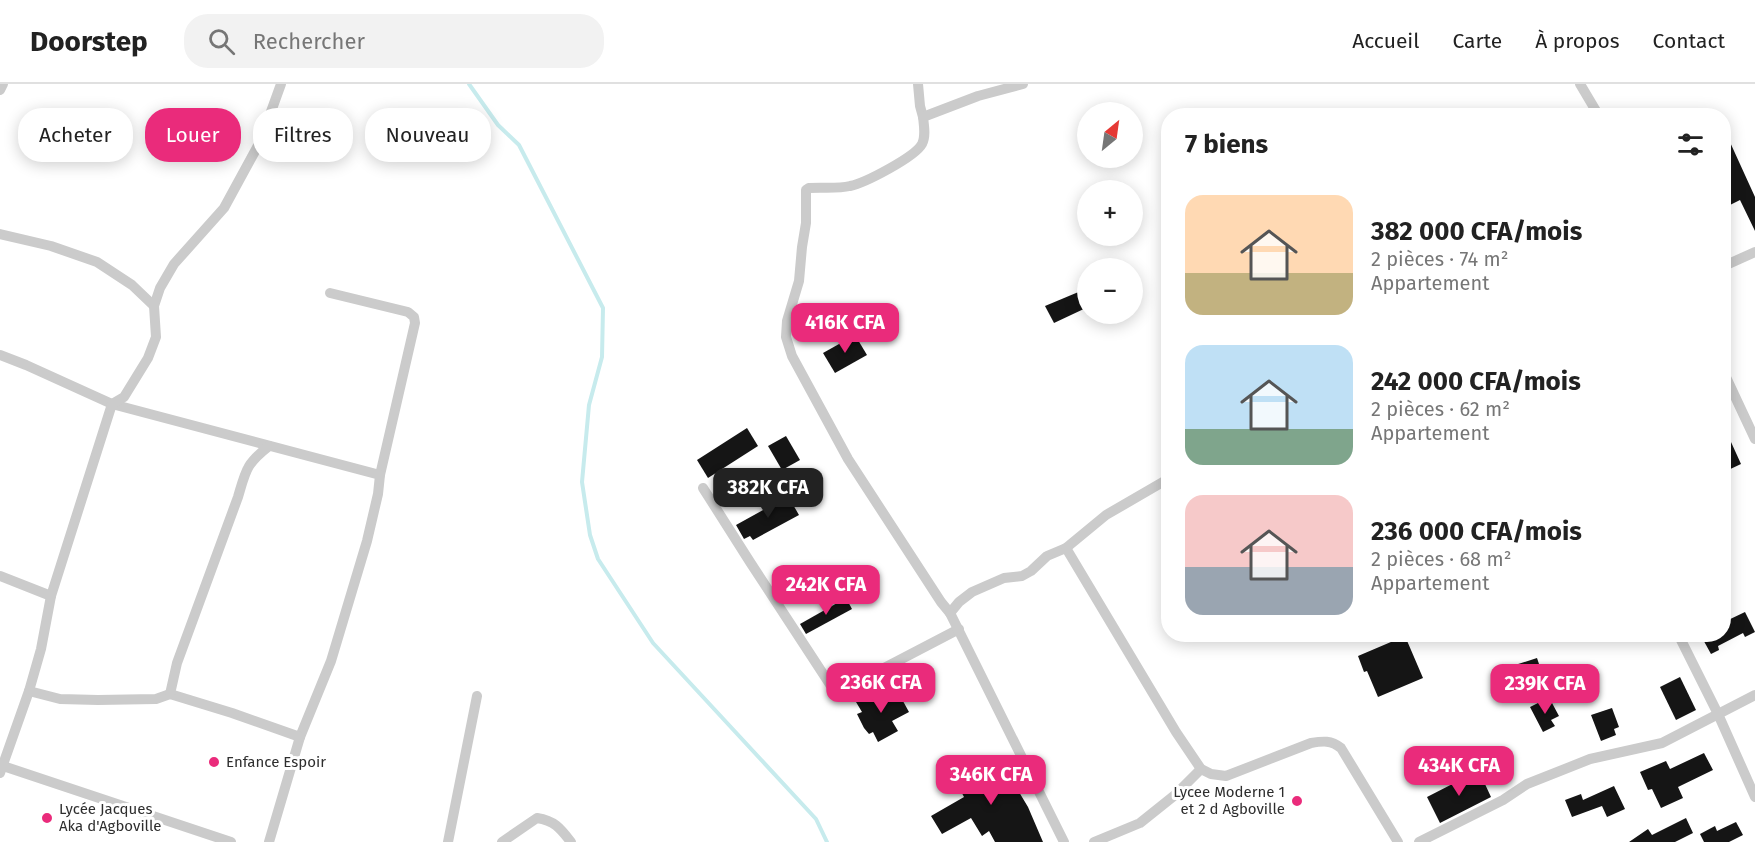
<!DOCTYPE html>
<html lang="fr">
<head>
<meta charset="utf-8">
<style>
  body { margin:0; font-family:"Fira Sans",sans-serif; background:#f2f2f2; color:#222; height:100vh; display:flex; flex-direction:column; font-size:22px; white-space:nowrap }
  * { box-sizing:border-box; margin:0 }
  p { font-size:20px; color:#767676 }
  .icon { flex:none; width:33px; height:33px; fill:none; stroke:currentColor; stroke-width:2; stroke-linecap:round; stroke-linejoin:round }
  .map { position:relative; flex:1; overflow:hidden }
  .drawer { position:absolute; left:1161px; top:24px; width:570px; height:534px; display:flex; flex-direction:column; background:#fff; border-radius:24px; box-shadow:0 3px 15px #0003 }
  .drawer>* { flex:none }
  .hud { position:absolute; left:18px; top:24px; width:570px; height:54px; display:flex; gap:12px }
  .needle { width:39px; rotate:29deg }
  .buttons { position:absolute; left:1077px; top:18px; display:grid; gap:12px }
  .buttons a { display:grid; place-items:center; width:66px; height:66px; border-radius:50%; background:#fff; box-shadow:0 3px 15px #0003; font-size:30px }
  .price { position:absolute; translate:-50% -51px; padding:0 14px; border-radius:12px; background:#ea2b7b; color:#fff; font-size:20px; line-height:39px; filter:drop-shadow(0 2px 3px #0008) }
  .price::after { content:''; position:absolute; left:50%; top:36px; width:18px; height:14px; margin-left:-9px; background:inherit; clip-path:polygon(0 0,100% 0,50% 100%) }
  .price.selected { background:#222; color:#fff }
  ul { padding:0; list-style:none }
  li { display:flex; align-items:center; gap:18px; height:150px; padding:0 24px }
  li span { display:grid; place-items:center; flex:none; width:168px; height:120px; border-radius:18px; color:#555 }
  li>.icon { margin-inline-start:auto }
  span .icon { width:72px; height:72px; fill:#fffc; stroke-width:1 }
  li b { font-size:26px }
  h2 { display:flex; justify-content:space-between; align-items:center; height:72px; padding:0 24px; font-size:26px }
  .chip { padding:0 21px; border-radius:24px; background:#fff; box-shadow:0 3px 15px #0003; font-size:21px; line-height:54px }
  .chip.selected { background:#ea2b7b; color:#fff }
  header { display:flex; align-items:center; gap:36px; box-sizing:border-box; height:84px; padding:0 30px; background:#fff; border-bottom:2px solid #e0e0e0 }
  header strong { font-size:28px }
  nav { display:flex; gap:33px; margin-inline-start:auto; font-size:21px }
  .search { width:420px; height:54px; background:#f2f2f2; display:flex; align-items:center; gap:15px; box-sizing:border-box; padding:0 21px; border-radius:24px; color:#767676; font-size:22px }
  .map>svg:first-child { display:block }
</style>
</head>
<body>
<header>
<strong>Doorstep</strong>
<div class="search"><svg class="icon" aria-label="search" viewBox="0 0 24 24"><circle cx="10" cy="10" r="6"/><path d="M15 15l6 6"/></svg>Rechercher</div>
<nav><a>Accueil</a><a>Carte</a><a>À propos</a><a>Contact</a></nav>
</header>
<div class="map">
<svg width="1755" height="758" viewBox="0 0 1755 758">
  <rect width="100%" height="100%" fill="#fff"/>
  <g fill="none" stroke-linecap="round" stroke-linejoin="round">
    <polyline stroke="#c7ebed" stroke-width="4" points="469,0 498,41 519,61 603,224 602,273 589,321 582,398 590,451 598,475 653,559 816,735 827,758"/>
  </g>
  <g fill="#151515">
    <polygon points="1724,45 1755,113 1755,147 1740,116 1724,124"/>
    <polygon points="1088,204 1088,223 1054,239 1045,222"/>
    <polygon points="855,251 867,271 835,289 823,269"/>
    <polygon points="747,344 758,362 708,394 697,376"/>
    <polygon points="786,352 800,376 782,386 768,362"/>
    <polygon points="1731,358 1741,380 1724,388 1724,361"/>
    <polygon points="788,412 799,431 753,456 750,452 744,455 736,441"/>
    <polygon points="846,514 852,525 806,550 800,540"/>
    <polygon points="1745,528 1755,548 1745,553 1743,549 1718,562 1719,566 1711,570 1700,550 1724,550 1724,538"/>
    <polygon points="1405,552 1423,594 1378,613 1367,587 1364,588 1358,572"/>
    <polygon points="1537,574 1543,592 1521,599 1515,581"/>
    <polygon points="1680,593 1696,626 1676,636 1660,603"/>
    <polygon points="875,607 881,617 898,608 909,628 892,637 898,647 878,658 873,648 869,650 864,644 857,630 862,628 856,618"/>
    <polygon points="1540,618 1543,623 1552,619 1559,632 1551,636 1555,642 1543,648 1530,623"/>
    <polygon points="1612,624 1619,643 1614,645 1616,651 1601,657 1591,631"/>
    <polygon points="1704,669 1713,686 1678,703 1683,714 1661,724 1652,705 1648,706 1640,688 1666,677 1670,685"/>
    <polygon points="998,673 1028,723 1043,758 995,758 989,747 982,752 971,734 942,750 931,732 964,713 955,696"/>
    <polygon points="1478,685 1491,713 1440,739 1427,713 1468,692 1467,690"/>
    <polygon points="1614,702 1625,725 1607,733 1602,722 1572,733 1565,716 1581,710 1583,716"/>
    <polygon points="1686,734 1693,749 1675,758 1629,758 1648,745 1652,751"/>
    <polygon points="1736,738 1743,751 1729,758 1704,758 1700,750 1715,742 1717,747"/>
  </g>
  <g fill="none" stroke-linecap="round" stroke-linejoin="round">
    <g stroke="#cbcbcb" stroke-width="10">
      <polyline points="918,0 920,22 923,33"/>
      <path d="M1023,0L978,12L923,33C924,42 926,52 922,60C915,73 865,99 850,102C837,105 822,103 809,104L806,106V139L802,163L799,197L787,237L786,253L792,272L848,375L941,518L950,529L959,518L972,508L1004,494L1022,492L1031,487L1047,472L1066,464L1106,431L1168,395"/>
      <polyline points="1580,0 1599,32"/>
      <polyline points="0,6 3,0"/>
      <polyline points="0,150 51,162 97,178 132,201 154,222"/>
      <polyline points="1724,182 1755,168"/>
      <polyline points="330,209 408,228 414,233 415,239 380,391"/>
      <polyline points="0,271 26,281 112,320 380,391 378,410 367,457 331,577 300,653 269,758"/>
      <polyline points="1724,289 1755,355"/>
      <polyline points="703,404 750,478 833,605 842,606 959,545"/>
      <path d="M1066,464L1176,648L1201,685L1211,690L1226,692L1311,659C1323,657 1331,656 1341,664L1398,758"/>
      <polyline points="0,492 51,512"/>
      <polyline points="950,529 1064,758"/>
      <polyline points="1678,550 1718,630 1755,713"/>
      <polyline points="29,607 60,615 98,616 156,615 170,610 232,629 300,653"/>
      <path d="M170,610L177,579L238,413C246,386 246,380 269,362"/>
      <polyline points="0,681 231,758"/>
      <polyline points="0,689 29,607 41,565 51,512 112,320 124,313 148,274 156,253 154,222 160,204 174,180 224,124 260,58 281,0"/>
      <polyline points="448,758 477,612"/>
      <path d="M502,758L537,734C555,737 560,744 571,758"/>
      <polyline points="1094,758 1140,739 1175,711 1201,685"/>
      <polyline points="1419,758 1503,716 1527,700 1590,675 1662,659 1755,611"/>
    </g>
  </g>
  <g fill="#ea2b7b" stroke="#fff" stroke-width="2">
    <circle cx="214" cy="678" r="6"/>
    <circle cx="1297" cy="717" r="6"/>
    <circle cx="47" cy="734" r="6"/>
  </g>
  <g text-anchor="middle" stroke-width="6" stroke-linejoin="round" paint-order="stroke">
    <g font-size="15" fill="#2e2e2e" stroke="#fff" text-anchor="start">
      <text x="226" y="683">Enfance Espoir</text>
      <text x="1285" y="713" text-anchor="end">Lycee Moderne 1<tspan x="1285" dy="17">et 2 d Agboville</tspan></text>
      <text x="59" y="730">Lycée Jacques<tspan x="59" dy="17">Aka d'Agboville</tspan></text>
    </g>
  </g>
</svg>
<div class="buttons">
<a><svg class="needle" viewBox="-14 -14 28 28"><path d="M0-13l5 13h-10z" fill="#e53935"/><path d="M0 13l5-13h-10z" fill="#767676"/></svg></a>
<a>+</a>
<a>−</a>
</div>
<b class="price" style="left:845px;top:270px">416K CFA</b>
<b class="price selected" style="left:768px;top:435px">382K CFA</b>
<b class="price" style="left:826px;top:532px">242K CFA</b>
<b class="price" style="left:881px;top:630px">236K CFA</b>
<b class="price" style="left:1545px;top:631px">239K CFA</b>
<b class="price" style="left:1459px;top:713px">434K CFA</b>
<b class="price" style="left:991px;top:722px">346K CFA</b>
<div class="hud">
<a class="chip">Acheter</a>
<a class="chip selected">Louer</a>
<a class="chip">Filtres</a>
<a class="chip">Nouveau</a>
</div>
<section class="drawer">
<h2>7 biens<svg class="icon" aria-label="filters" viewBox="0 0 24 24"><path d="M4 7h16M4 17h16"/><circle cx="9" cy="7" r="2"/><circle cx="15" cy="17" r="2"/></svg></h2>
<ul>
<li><span style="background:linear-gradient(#ffd9b3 65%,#c2b280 0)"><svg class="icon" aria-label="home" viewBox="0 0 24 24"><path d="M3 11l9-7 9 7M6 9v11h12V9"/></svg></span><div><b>382 000 CFA/mois</b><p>2 pièces · 74 m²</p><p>Appartement</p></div></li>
<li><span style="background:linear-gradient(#bfe0f5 70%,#7fa58c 0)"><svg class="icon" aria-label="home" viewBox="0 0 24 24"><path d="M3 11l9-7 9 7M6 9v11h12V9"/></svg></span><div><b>242 000 CFA/mois</b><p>2 pièces · 62 m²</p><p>Appartement</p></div></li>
<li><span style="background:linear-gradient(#f6c9c9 60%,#9aa5b1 0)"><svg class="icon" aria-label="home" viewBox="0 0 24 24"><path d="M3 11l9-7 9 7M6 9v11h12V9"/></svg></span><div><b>236 000 CFA/mois</b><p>2 pièces · 68 m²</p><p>Appartement</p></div></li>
</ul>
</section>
</div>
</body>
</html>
